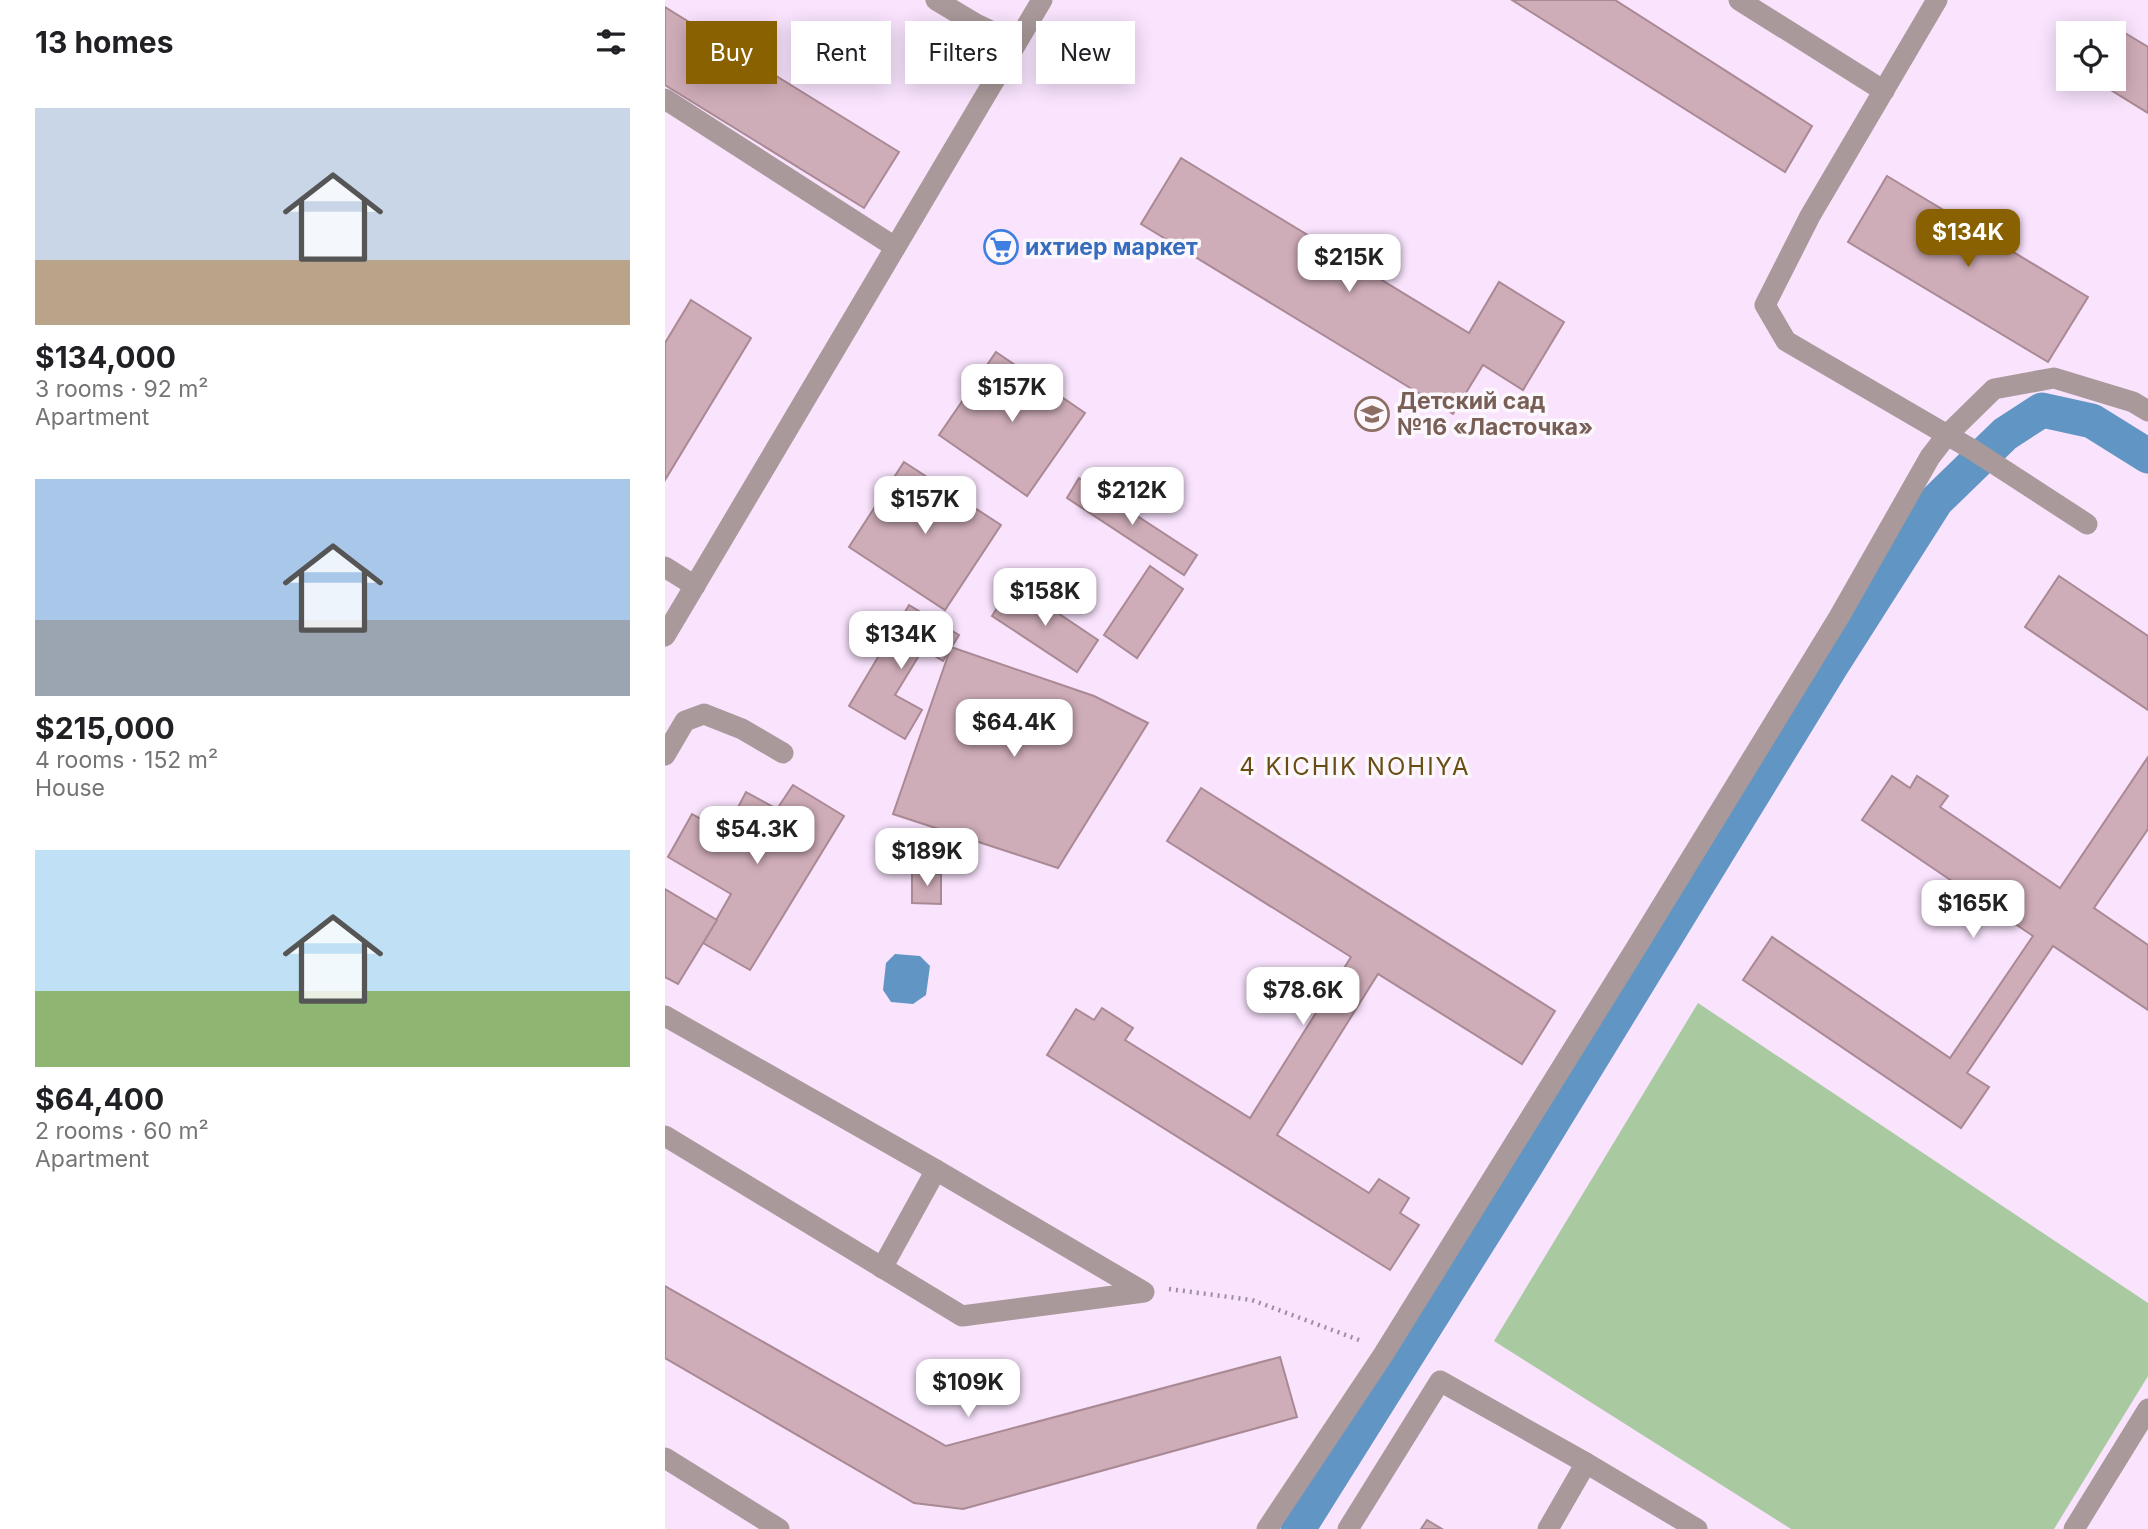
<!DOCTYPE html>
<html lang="en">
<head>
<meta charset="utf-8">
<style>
  body { margin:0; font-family:Inter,sans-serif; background:#f6f6f6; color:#202124; height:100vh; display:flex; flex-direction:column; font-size:26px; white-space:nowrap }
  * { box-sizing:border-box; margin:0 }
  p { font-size:23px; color:#757577 }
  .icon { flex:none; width:38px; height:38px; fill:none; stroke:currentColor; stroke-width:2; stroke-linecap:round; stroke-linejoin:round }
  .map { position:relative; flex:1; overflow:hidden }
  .drawer { display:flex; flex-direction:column; background:#fff; width:665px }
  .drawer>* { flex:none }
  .guide { position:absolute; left:21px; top:21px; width:665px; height:63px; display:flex; gap:14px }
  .buttons { position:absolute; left:1391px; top:21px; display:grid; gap:14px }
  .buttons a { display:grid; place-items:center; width:70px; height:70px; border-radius:0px; background:#fff; box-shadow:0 4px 18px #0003; font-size:35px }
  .price { position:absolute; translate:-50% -60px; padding:0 16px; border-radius:14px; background:#fff; color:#222; font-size:23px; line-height:46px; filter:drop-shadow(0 2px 4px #0008) }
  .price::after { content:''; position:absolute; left:50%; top:42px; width:21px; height:16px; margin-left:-10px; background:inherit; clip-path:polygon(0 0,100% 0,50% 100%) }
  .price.on { background:#896100; color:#fff }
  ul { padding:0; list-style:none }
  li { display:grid; align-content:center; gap:14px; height:371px; padding:0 35px }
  li span { display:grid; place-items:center; height:217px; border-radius:0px; color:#555 }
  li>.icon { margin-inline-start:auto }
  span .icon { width:126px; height:126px; fill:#fffc; stroke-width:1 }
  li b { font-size:30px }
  h2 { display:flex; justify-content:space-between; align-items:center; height:84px; padding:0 35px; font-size:30px }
  .pill { padding:0 24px; border-radius:0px; background:#fff; box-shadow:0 4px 18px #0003; font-size:24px; line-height:63px }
  .pill.on { background:#896100; color:#fff }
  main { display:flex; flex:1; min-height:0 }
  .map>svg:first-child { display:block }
</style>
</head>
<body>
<main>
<section class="drawer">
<h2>13 homes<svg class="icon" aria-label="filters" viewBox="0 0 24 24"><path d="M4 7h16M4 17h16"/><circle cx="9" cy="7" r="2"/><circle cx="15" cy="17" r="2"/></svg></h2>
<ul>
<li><span style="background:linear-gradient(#c9d6e8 70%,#b9a48a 0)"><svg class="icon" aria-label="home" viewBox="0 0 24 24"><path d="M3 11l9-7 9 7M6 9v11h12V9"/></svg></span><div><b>$134,000</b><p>3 rooms · 92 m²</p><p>Apartment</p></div></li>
<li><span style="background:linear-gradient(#a9c7e8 65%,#9aa5b1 0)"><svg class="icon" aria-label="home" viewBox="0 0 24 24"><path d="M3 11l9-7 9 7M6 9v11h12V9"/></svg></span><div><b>$215,000</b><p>4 rooms · 152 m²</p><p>House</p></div></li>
<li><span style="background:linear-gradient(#bfe0f5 65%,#8fb573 0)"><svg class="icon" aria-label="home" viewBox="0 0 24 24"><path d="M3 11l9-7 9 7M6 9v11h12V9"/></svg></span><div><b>$64,400</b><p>2 rooms · 60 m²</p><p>Apartment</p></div></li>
</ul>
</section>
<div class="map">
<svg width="1483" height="1529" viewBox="0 0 1483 1529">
  <rect width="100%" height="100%" fill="#f9e3fd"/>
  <polygon fill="#a9c9a1" points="1033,1003 1483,1303 1483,1376 1389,1529 1126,1529 829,1341"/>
  <polygon fill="#6196c4" points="230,954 255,956 265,966 261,995 248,1004 226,1002 218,990 221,963"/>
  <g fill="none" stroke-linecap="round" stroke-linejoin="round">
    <polyline stroke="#6196c4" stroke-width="35" points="633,1529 858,1170 1166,666 1271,501 1340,434 1377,410 1427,421 1483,456"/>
  </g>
  <g fill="#cfadb8" stroke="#a98994" stroke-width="2">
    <polygon points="847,0 950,0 1147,126 1120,172"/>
    <polygon points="0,7 234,152 199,208 0,85"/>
    <polygon points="1445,24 1483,47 1483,113 1428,79 1449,79 1449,33 1440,33"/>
    <polygon points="516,158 804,333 834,282 899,322 858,390 818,365 788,414 476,224"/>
    <polygon points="1222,176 1423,297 1383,362 1183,242"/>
    <polygon points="26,300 86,338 0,480 0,343"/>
    <polygon points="331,352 420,413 362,496 274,435"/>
    <polygon points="239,462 336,525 280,610 184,547"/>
    <polygon points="414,478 532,555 519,575 402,498"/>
    <polygon points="485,566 518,589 472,658 439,635"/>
    <polygon points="1394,576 1483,636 1483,710 1360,627"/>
    <polygon points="348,583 433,640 412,672 327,616"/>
    <polygon points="244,605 294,635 278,661 258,649 230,695 257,710 240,739 184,706"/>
    <polygon points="286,647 429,696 483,723 393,868 228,814"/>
    <polygon points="1483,757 1483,829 1429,908 1483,945 1483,1010 1388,946 1302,1073 1324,1087 1296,1128 1078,980 1107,937 1285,1058 1368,936 1197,820 1227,776 1245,788 1252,776 1283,796 1275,807 1395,888"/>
    <polygon points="128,785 179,816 85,970 38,943 66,894 3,857 27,814 60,832 81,792 112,809"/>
    <polygon points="536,788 890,1011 857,1064 713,974 612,1135 704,1193 714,1179 744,1198 735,1213 754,1225 725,1270 382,1055 411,1009 429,1020 437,1008 468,1028 460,1040 585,1118 686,957 502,841"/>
    <polygon points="247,873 276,874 276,904 247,903"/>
    <polygon points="0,889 52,920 13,984 0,977"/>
    <polygon points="0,1286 281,1446 615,1357 632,1417 298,1509 249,1503 0,1358"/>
    <polygon points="762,1520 777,1529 756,1529"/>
  </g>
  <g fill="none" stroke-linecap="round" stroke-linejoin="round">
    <polyline stroke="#9d8ea0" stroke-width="4.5" stroke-dasharray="2 5" stroke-linecap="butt" points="504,1289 587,1300 694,1340"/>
    <g stroke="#a9999a" stroke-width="21">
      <polyline points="271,0 311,24 351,43"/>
      <polyline points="1074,0 1219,91"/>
      <polyline points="1272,0 1145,216 1100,305 1121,341 1308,450 1422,524"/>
      <polyline points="0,99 230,247"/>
      <polyline points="0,567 30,586"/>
      <polyline points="0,636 377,0"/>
      <polyline points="0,755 20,721 39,714 77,729 118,753"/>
      <polyline points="0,1016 271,1170 479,1292 297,1316 0,1136"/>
      <polyline points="217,1268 271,1170"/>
      <polyline points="0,1458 114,1529"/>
      <polyline points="602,1529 718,1355 971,948 1174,617 1265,457 1282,435 1329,389 1389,378 1468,402 1483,411"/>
      <polyline points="683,1529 775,1381 921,1463"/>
      <polyline points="883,1529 921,1463 1032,1529"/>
      <polyline points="1409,1529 1483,1409"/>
    </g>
  </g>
  <defs>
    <g id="supermarket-ring" transform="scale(1.75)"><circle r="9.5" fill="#fbf7fc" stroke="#3f7fe0" stroke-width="1.5"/><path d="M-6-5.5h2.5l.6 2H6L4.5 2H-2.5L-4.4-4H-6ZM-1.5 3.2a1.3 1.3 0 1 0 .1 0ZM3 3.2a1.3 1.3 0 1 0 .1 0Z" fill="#3f7fe0"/></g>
    <g id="school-ring" transform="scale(1.75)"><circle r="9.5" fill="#fbf7fc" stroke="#8d6e63" stroke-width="1.5"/><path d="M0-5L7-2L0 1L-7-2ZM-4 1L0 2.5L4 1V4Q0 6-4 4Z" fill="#8d6e63"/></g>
  </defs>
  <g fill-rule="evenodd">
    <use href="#supermarket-ring" x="336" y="247"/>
    <use href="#school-ring" x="707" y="414"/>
  </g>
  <g text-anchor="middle" stroke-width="7" stroke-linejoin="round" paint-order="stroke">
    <g font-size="23" font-weight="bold" fill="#366cbe" stroke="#fbf7fc" text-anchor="start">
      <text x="360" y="255">ихтиер маркет</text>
    </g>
    <g font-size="23" font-weight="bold" fill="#785e54" stroke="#fbf7fc" text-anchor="start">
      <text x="732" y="409">Детский сад<tspan x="732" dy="26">№16 «Ласточка»</tspan></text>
    </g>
    <g font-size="24" letter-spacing="2" fill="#694d15" stroke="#fbf7fc">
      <text x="690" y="775">4 KICHIK NOHIYA</text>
    </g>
  </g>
</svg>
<div class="buttons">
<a><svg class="icon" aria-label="locate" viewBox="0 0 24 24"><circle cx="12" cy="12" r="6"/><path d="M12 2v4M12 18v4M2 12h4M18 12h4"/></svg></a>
</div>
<b class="price on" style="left:1303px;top:269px">$134K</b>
<b class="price" style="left:684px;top:294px">$215K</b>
<b class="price" style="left:347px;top:424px">$157K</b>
<b class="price" style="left:467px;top:527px">$212K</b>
<b class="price" style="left:260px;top:536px">$157K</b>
<b class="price" style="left:380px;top:628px">$158K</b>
<b class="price" style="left:236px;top:671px">$134K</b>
<b class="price" style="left:349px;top:759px">$64.4K</b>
<b class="price" style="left:92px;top:866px">$54.3K</b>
<b class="price" style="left:262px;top:888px">$189K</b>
<b class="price" style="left:1308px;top:940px">$165K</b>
<b class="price" style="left:638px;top:1027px">$78.6K</b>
<b class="price" style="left:303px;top:1419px">$109K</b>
<div class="guide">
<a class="pill on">Buy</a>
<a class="pill">Rent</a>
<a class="pill">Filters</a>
<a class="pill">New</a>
</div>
</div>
</main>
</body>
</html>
